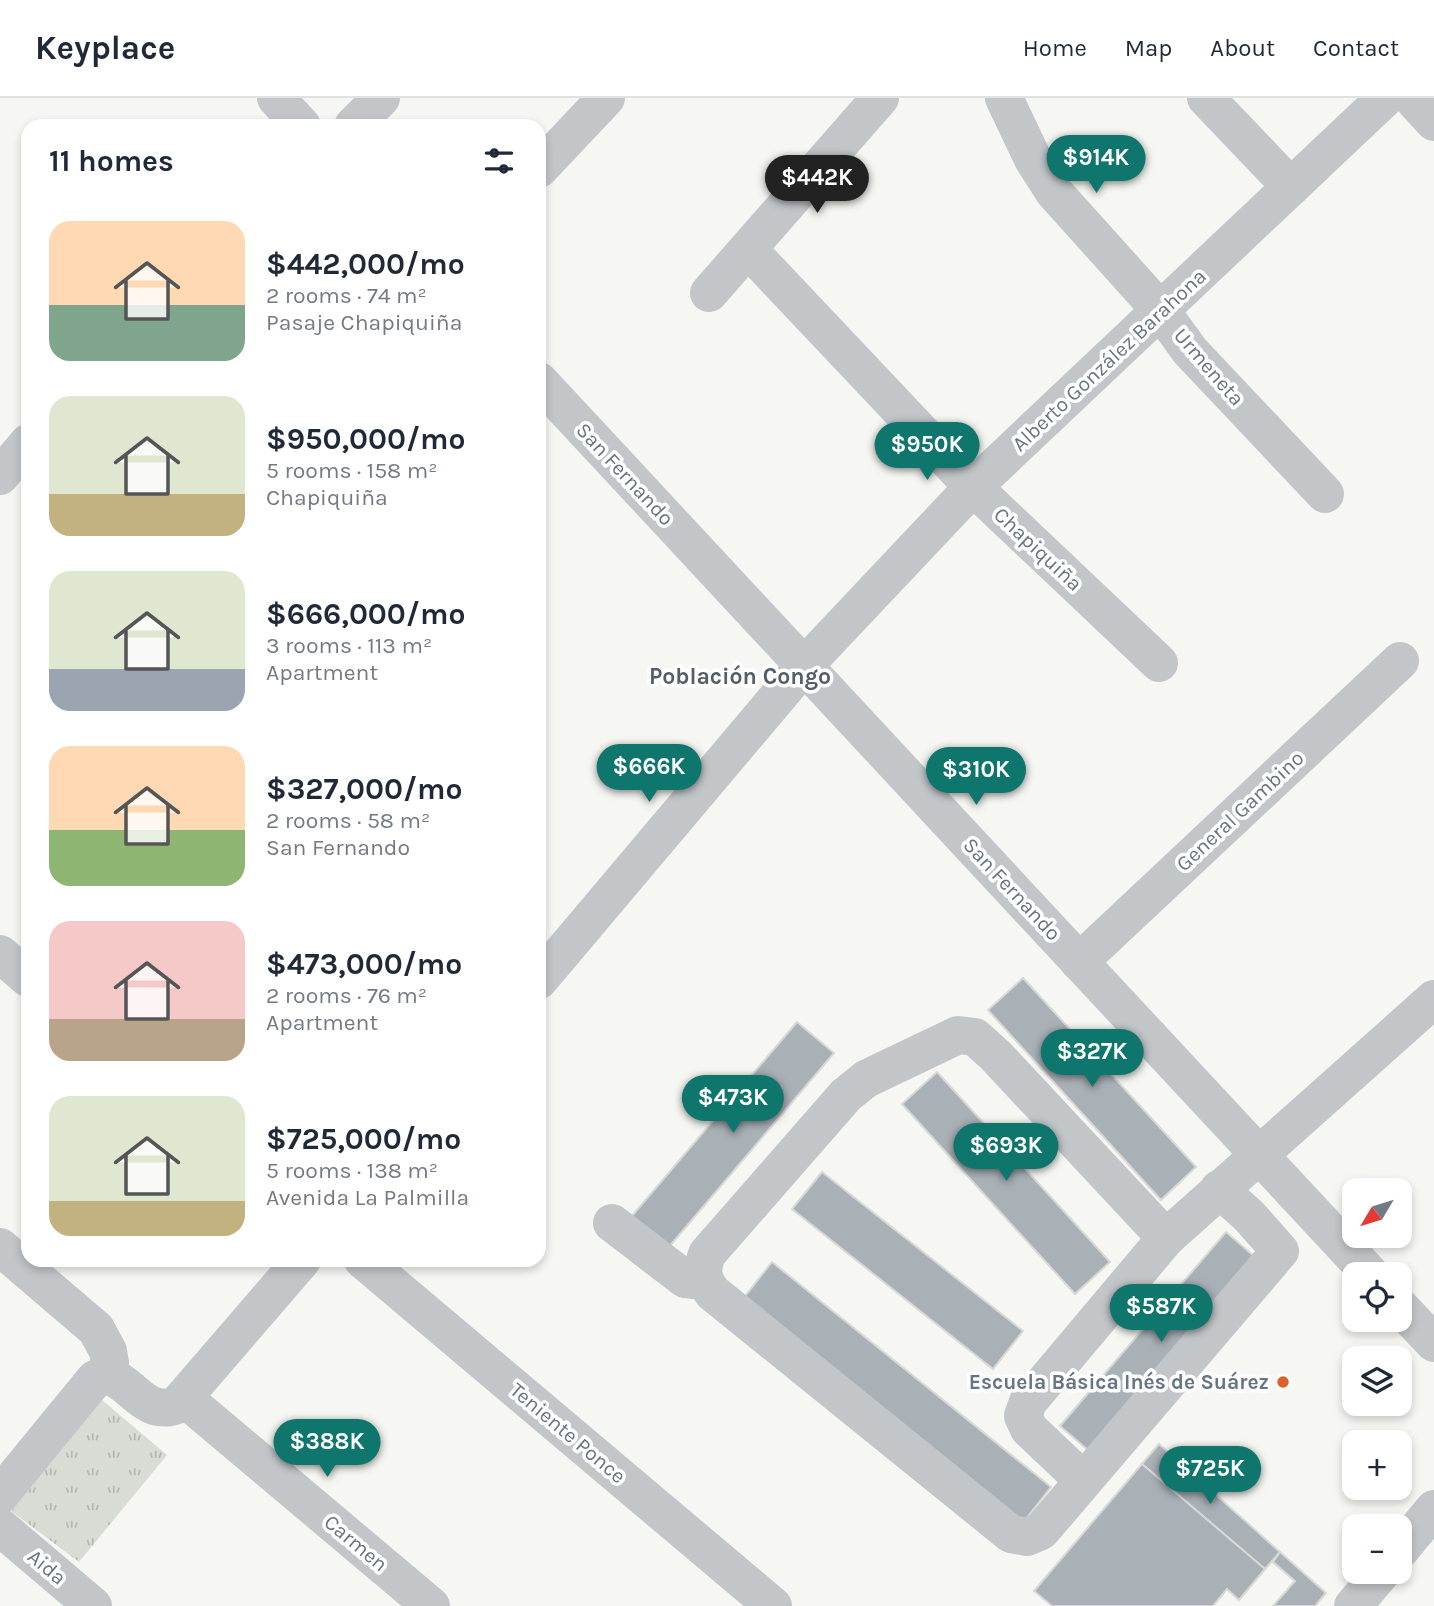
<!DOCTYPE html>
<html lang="en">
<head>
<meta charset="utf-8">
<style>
  body { margin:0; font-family:Karla,sans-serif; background:#f6f6f7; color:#1f2937; height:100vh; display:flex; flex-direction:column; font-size:26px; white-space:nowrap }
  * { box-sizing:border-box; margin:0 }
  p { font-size:23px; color:#747a83 }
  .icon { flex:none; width:38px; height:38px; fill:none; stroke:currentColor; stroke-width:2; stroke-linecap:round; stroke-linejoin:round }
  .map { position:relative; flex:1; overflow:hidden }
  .panel { position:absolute; left:21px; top:21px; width:525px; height:1148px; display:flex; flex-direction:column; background:#fff; border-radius:21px; box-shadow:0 4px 10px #0003 }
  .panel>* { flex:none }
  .needle { width:46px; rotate:232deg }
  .tools { position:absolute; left:1342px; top:1080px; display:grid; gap:14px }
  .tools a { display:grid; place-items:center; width:70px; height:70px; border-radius:14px; background:#fff; box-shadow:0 4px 10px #0003; font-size:35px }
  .price { position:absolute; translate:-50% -60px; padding:0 16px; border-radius:24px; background:#0f766e; color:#fff; font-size:23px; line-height:46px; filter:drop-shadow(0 2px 4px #0008) }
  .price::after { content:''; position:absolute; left:50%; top:42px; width:21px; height:16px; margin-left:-10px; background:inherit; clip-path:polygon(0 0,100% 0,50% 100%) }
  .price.active { background:#222; color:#fff }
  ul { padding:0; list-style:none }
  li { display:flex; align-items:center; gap:21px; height:175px; padding:0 28px }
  li span { display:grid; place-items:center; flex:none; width:196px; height:140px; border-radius:21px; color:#555 }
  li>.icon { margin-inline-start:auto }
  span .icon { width:84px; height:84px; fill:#fffc; stroke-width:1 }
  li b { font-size:30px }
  h2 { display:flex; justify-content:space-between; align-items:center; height:84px; padding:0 28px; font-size:30px }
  header { display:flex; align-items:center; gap:42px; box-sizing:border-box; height:98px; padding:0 35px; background:#fff; border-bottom:2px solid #e0e1e3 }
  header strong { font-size:33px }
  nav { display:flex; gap:38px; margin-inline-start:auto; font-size:24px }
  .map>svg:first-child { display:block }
</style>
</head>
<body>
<header>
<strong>Keyplace</strong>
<nav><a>Home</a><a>Map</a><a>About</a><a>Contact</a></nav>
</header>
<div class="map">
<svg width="1434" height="1508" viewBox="0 0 1434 1508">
  <defs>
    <pattern id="grass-tufts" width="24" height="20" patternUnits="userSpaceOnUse" patternTransform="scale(1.75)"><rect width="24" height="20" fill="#d7ddd4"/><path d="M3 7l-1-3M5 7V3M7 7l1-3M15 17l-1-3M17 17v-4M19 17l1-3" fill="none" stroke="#b2b8b2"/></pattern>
  </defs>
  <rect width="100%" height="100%" fill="#f6f6f3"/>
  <polygon fill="url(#grass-tufts)" points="102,1302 167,1357 79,1464 11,1413"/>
  <g fill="#a9b0b6" stroke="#d8d8d6" stroke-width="2">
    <polygon points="1023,880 1196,1069 1161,1102 988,912"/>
    <polygon points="797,924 834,955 668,1150 632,1118"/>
    <polygon points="937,974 1110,1164 1075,1196 902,1006"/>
    <polygon points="822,1074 1023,1233 993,1271 792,1111"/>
    <polygon points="1226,1134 1262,1165 1096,1359 1060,1328"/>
    <polygon points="772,1164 1051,1389 1021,1427 742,1202"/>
    <polygon points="1159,1346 1280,1454 1265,1471 1142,1366"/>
    <polygon points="1142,1366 1265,1471 1239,1502 1227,1491 1213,1508 1052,1508 1034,1493"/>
    <polygon points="1280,1454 1326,1495 1315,1508 1273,1508 1295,1483 1273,1464"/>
  </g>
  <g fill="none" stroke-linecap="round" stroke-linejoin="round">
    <g stroke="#c2c6c9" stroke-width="38">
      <polyline points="276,0 302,28"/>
      <polyline points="1004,0 1033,61 1054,94 1161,213 1190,253 1325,396"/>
      <polyline points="1206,0 1291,89"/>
      <polyline points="1412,0 1434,24"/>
      <polyline points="353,28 381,0"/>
      <polyline points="539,71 606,0"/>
      <polyline points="748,151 973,389 1159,565"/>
      <polyline points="709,195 880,0"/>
      <polyline points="539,283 1370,1176"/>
      <polyline points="0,378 28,345"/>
      <polyline points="0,856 28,880"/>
      <polyline points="1079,864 1400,563"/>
      <polyline points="539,882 804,568 973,389 1385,0"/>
      <polyline points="612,1125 685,1181 704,1183"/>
      <path d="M1166,1140L996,958L975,939L958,937L866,981L846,997L707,1156C701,1173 702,1181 713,1195L1011,1436L1027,1439L1041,1433L1280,1153L1249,1118L1219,1091"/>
      <polyline points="0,1149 96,1231 108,1253 110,1265 108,1278"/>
      <polyline points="363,1162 773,1508"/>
      <polyline points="1400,1209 1434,1245"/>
      <polyline points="184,1300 431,1508"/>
      <polyline points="1083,1382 1029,1331 1023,1318 1028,1304 1166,1140 1434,901"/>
      <path d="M0,1397L95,1281C126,1266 138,1322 177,1307L302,1162"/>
      <polyline points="0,1429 93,1508"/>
      <polyline points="1400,1452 1434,1411"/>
      <polyline points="1353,1508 1382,1474"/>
    </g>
  </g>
  <circle fill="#df602a" stroke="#fff" stroke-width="2.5" cx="1283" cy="1284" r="7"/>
  <g text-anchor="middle" stroke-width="7" stroke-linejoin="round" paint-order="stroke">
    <g font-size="21" fill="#667584" stroke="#fff">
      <text transform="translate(1109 262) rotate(-43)" y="7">Alberto González Barahona</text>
      <text transform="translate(1209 269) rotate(49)" y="7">Urmeneta</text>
      <text transform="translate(625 376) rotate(47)" y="7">San Fernando</text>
      <text transform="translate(1038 451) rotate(43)" y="7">Chapiquiña</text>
      <text transform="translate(1240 713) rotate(-43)" y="7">General Gambino</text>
      <text transform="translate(1012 791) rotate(47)" y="7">San Fernando</text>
      <text transform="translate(568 1335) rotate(40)" y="7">Teniente Ponce</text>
      <text transform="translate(356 1445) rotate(40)" y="7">Carmen</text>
      <text transform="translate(47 1469) rotate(40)" y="7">Aida</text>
    </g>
    <g font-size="21" font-weight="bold" fill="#667584" stroke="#fff" text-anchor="end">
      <text x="1269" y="1291">Escuela Básica Inés de Suárez</text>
    </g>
    <g font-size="23" font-weight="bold" fill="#545e69" stroke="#fff">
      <text x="740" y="586">Población Congo</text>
    </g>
  </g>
</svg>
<div class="tools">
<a><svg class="needle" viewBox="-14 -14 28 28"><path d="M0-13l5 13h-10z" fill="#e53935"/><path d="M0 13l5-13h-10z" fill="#747a83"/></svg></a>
<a><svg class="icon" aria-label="locate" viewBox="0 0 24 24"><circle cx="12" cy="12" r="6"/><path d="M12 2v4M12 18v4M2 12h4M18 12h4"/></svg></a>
<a><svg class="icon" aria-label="layers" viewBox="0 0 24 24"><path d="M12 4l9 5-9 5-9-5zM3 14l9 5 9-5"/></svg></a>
<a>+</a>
<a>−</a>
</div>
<b class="price" style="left:1096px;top:97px">$914K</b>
<b class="price active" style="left:817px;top:117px">$442K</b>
<b class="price" style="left:927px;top:384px">$950K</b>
<b class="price" style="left:649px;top:706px">$666K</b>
<b class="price" style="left:976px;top:709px">$310K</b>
<b class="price" style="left:1092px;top:991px">$327K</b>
<b class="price" style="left:733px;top:1037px">$473K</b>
<b class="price" style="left:1006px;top:1085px">$693K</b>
<b class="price" style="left:1161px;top:1246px">$587K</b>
<b class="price" style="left:327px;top:1381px">$388K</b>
<b class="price" style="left:1210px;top:1408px">$725K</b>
<section class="panel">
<h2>11 homes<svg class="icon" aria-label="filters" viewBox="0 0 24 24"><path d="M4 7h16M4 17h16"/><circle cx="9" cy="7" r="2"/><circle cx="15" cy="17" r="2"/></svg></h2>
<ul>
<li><span style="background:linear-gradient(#ffd9b3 60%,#7fa58c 0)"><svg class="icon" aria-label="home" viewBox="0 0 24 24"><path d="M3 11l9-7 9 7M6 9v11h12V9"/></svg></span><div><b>$442,000/mo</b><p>2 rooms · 74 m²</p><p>Pasaje Chapiquiña</p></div></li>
<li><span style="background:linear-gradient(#dfe7d0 70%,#c2b280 0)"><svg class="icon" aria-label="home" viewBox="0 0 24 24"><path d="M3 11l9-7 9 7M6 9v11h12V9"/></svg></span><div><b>$950,000/mo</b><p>5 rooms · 158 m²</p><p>Chapiquiña</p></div></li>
<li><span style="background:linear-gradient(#dfe7d0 70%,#9aa5b1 0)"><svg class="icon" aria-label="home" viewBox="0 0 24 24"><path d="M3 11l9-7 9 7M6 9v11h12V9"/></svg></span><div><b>$666,000/mo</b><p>3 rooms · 113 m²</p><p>Apartment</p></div></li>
<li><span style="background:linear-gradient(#ffd9b3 60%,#8fb573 0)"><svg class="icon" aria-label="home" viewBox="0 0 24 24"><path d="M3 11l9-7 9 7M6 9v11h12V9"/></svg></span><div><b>$327,000/mo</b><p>2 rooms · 58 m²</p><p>San Fernando</p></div></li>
<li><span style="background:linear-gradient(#f6c9c9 70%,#b9a48a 0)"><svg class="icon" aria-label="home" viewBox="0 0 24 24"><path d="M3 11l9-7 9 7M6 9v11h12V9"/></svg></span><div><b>$473,000/mo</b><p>2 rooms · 76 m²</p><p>Apartment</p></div></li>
<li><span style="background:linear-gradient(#dfe7d0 75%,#c2b280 0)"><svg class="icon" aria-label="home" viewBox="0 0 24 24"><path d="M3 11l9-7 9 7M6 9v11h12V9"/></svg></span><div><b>$725,000/mo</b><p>5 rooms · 138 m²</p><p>Avenida La Palmilla</p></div></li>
</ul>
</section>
</div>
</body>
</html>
